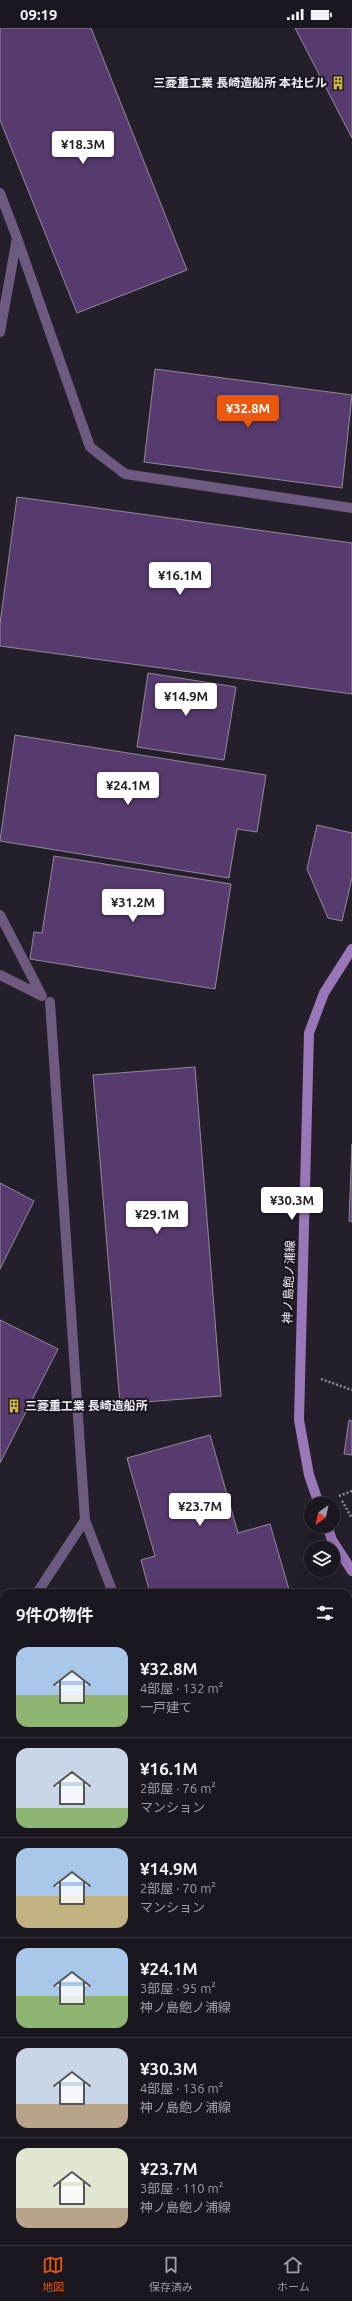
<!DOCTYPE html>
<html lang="ja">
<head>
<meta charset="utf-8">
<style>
  body { margin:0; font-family:Ubuntu,"Noto Sans JP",sans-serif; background:#28242d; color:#f1f3f6; height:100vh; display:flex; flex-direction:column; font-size:15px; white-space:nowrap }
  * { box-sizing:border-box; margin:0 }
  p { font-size:13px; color:#a09fa5 }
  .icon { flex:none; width:22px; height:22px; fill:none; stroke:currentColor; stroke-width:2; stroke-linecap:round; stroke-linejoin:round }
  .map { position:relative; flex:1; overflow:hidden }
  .details { position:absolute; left:0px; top:1561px; width:352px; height:656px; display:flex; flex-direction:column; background:#1b1720; border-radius:12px 12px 0 0; box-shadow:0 4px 16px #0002,0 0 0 1px #39363e }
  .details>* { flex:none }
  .needle { width:26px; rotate:213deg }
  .controls { position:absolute; left:304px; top:1469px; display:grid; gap:8px }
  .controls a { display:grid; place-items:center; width:36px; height:36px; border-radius:50%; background:#1b1720; box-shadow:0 4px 16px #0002,0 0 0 1px #39363e; font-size:20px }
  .price { position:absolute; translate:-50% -34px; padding:0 9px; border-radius:4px; background:#fff; color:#222; font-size:13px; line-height:26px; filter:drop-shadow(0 1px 2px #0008) }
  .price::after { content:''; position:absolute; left:50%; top:24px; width:12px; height:9px; margin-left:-6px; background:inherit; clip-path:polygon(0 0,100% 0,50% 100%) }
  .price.on { background:#ea580c; color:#fff }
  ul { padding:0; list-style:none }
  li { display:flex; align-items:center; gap:12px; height:100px; padding:0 16px }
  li+li { border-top:1px solid #39363e }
  li span { display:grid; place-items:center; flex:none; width:112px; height:80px; border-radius:12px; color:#555 }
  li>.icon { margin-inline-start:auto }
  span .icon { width:48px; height:48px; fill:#fffc; stroke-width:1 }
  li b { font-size:17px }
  h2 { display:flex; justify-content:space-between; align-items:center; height:48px; padding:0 16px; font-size:17px }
  .status { display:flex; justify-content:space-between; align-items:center; height:28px; padding:0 20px; background:#1b1720; direction:ltr }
  .status svg { height:11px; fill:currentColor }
  .menu { display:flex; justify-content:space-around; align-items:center; height:56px; border-top:1px solid #39363e; background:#1b1720; font-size:11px; color:#a09fa5 }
  .menu a { display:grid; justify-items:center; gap:2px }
  .menu .on { color:#ea580c }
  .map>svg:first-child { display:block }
</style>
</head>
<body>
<div class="status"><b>09:19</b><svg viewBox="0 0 49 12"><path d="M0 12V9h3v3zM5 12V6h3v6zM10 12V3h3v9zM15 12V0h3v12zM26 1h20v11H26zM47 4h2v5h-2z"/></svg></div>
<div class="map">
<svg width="352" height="2217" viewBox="0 0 352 2217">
  <rect width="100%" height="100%" fill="#241f2a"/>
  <g fill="#573a6e" stroke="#928b99">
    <polygon points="0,0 91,0 187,242 77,285 0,92"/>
    <polygon points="295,0 352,0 352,110"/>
    <polygon points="155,341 352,367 342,460 144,434"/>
    <polygon points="17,469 352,515 352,666 0,618 0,596"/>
    <polygon points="148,645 236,659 224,732 137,719"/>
    <polygon points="15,707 266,747 257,804 237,801 229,850 0,813"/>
    <polygon points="317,797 352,805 352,850 342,893 328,890 307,841"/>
    <polygon points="54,828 231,856 215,961 30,931 34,904 42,905"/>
    <polygon points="195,1039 221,1368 120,1376 93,1047"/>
    <polygon points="352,1116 352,1194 349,1193"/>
    <polygon points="0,1155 34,1173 0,1241"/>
    <polygon points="0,1292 58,1321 0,1435"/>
    <polygon points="349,1392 352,1393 352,1427 344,1426"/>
    <polygon points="210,1407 238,1505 270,1496 290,1565 150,1565 141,1532 155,1528 127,1430"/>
    <polygon points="351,1641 352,1890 348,1892 348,1642"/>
    <polygon points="4,1663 4,1696 0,1685 0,1665"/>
    <polygon points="0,1786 4,1790 4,2001 0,2004"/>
    <polygon points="0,2105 4,2110 4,2122 0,2125"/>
    <polygon points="348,2118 352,2127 352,2176 348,2177"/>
  </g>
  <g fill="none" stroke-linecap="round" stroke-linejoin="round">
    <g stroke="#918d96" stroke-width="2.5" stroke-dasharray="2 2" stroke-linecap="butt">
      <polyline points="321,1351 352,1362"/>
      <polyline points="339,1468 352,1463"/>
      <polyline points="342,1473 352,1490"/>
    </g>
    <g stroke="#6e5981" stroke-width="10">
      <polyline points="0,165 17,210 0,304"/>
      <polyline points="17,210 90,419 125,446 352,480"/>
      <polyline points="0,887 42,968 0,947"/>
      <polyline points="85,1492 113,1565"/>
      <polyline points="37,1565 85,1492 50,974"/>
      <polyline points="0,1608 4,1605"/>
    </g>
    <g stroke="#6e5981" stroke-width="10">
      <polyline points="348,2032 352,2027"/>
      <polyline points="348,2086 352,2096"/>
    </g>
    <g stroke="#9a77b8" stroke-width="10">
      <polyline points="319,1476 309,1447 299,1392 309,1005 324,965 352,921"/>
      <polyline points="327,1498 332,1512 352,1543"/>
    </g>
  </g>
  <defs>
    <g id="building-bare" transform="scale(1.08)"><path d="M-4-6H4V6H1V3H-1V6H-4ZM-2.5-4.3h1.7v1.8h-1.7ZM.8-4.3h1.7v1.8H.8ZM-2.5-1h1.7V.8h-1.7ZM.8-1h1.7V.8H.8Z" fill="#d0b837" stroke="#1b1520" stroke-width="2.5" paint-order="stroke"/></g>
  </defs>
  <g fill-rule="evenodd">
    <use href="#building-bare" x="338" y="55"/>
    <use href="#building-bare" x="14" y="1378"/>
  </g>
  <g text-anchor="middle" stroke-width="4" stroke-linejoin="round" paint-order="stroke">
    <g font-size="12" font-weight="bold" fill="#f2eef6" stroke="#1b1520" text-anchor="end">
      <text x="327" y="59">三菱重工業 長崎造船所 本社ビル</text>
      <text x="25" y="1382" text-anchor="start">三菱重工業 長崎造船所</text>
    </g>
    <g font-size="12" fill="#f2eef6" stroke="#1b1520">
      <text transform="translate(289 1254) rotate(-88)" y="4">神ノ島飽ノ浦線</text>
    </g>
  </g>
</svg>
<div class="controls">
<a><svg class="needle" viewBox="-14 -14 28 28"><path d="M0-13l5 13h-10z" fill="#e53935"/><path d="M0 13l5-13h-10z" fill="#a09fa5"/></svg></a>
<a><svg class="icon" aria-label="layers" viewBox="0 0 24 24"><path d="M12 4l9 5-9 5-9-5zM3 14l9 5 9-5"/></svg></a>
</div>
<b class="price" style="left:83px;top:137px">¥18.3M</b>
<b class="price on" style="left:248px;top:401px">¥32.8M</b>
<b class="price" style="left:180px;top:568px">¥16.1M</b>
<b class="price" style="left:186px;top:689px">¥14.9M</b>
<b class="price" style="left:128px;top:778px">¥24.1M</b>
<b class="price" style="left:133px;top:895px">¥31.2M</b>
<b class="price" style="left:292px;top:1193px">¥30.3M</b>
<b class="price" style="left:157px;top:1207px">¥29.1M</b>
<b class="price" style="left:200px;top:1499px">¥23.7M</b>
<section class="details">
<h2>9件の物件<svg class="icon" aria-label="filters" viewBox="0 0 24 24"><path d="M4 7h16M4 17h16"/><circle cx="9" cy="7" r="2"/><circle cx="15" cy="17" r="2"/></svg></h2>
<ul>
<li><span style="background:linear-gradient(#a9c7e8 60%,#8fb573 0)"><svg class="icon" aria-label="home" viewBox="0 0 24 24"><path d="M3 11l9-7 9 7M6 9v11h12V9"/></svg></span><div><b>¥32.8M</b><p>4部屋 · 132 m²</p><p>一戸建て</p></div></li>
<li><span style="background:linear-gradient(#c9d6e8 75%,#8fb573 0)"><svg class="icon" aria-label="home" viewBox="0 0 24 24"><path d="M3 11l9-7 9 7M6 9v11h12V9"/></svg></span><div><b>¥16.1M</b><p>2部屋 · 76 m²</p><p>マンション</p></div></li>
<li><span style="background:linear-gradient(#a9c7e8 60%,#c2b280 0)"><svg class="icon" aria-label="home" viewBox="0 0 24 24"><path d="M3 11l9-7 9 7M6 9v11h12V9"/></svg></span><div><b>¥14.9M</b><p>2部屋 · 70 m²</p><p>マンション</p></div></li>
<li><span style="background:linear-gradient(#a9c7e8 60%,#8fb573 0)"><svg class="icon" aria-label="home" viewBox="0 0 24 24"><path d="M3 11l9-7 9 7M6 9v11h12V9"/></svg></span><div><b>¥24.1M</b><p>3部屋 · 95 m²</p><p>神ノ島飽ノ浦線</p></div></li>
<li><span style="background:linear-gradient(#c9d6e8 70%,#b9a48a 0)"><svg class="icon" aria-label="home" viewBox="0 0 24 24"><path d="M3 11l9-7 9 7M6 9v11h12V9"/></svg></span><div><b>¥30.3M</b><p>4部屋 · 136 m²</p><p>神ノ島飽ノ浦線</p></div></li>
<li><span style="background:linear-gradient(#dfe7d0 75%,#b9a48a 0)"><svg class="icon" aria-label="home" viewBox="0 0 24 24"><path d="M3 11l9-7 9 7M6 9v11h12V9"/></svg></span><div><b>¥23.7M</b><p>3部屋 · 110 m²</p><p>神ノ島飽ノ浦線</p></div></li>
</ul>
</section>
</div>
<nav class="menu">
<a class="on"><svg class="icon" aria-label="map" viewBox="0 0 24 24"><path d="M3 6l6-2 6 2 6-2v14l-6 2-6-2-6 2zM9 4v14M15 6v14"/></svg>地図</a>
<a><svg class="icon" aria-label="saved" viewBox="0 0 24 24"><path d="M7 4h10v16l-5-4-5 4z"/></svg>保存済み</a>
<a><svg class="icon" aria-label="home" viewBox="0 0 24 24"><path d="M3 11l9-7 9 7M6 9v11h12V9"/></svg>ホーム</a>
</nav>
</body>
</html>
